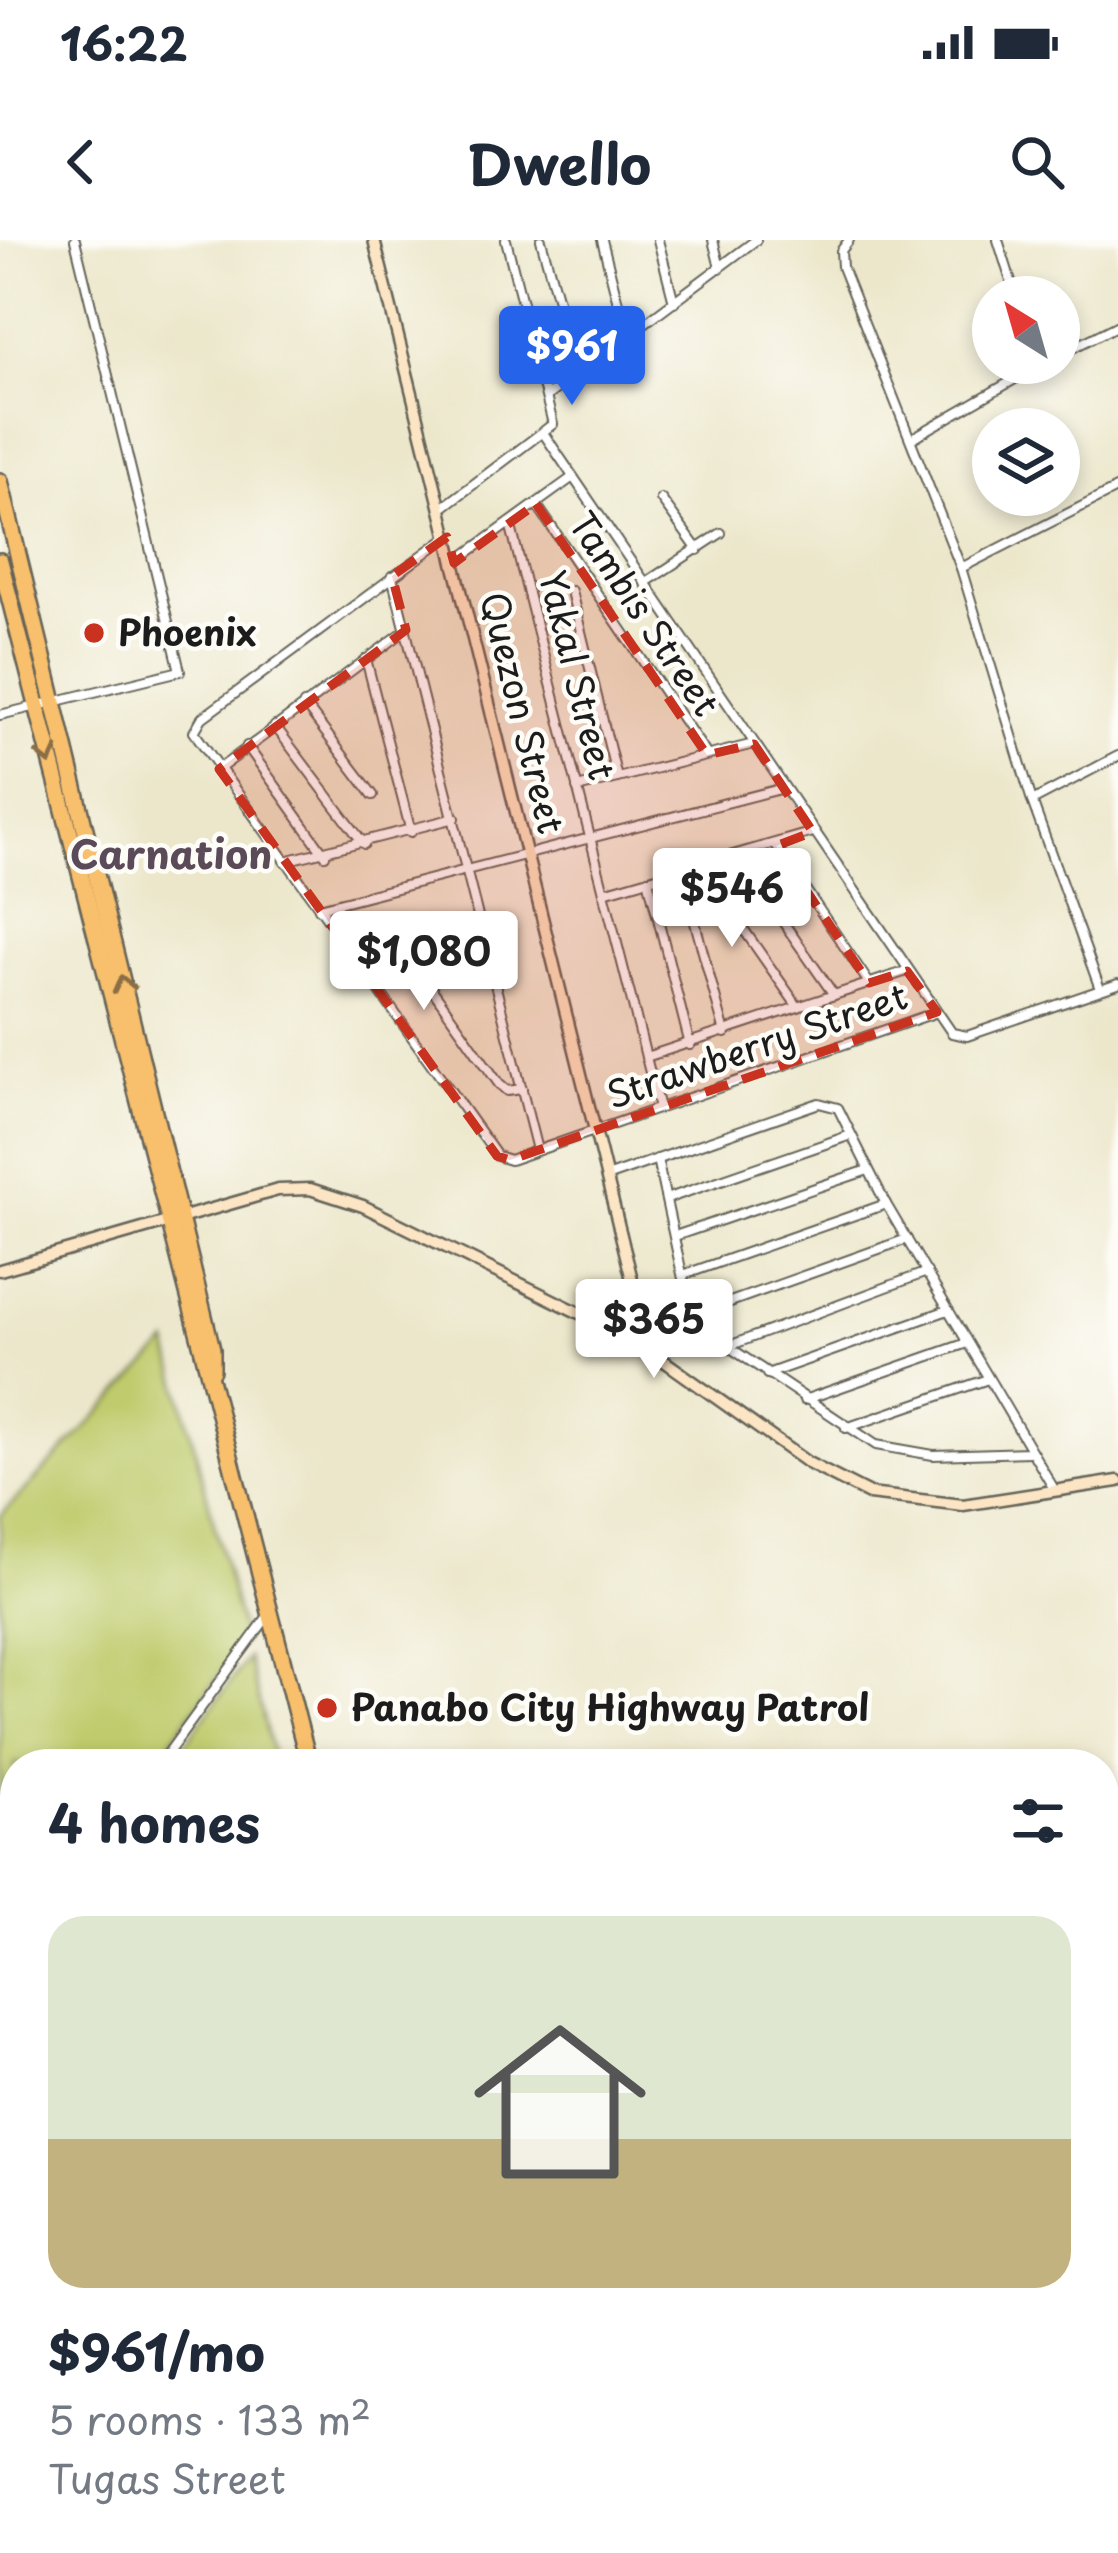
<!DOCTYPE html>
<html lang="en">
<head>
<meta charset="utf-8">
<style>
  body { margin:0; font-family:"Playpen Sans",sans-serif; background:#f6f6f7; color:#1f2937; height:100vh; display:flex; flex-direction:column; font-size:45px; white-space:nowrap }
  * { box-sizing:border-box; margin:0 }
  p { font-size:39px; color:#747a83 }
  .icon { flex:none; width:66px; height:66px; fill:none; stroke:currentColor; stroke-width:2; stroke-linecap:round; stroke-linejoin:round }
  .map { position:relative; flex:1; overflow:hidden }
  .sheet { position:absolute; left:0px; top:1509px; width:1119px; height:804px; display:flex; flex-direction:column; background:#fff; border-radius:48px 48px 0 0; box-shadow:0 6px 18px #0003 }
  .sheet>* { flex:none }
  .needle { width:78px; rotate:323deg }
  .controls { position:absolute; left:972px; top:36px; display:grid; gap:24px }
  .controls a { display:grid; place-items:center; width:108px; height:108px; border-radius:50%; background:#fff; box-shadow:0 6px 18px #0003; font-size:60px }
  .price { position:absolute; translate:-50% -102px; padding:0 27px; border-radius:12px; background:#fff; color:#222; font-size:39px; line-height:78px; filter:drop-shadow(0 3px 6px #0008) }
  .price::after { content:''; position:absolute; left:50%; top:72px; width:36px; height:27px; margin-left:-18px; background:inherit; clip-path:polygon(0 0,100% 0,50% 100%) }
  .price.on { background:#2563eb; color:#fff }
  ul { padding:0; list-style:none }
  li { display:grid; align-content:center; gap:24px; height:636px; padding:0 48px }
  li span { display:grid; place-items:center; height:372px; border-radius:36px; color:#555 }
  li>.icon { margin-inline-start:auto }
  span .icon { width:216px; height:216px; fill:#fffc; stroke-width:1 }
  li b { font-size:51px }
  h2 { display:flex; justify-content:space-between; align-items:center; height:144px; padding:0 48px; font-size:51px }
  .status { display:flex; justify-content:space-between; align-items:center; height:84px; padding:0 60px; background:#fff; direction:ltr }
  .status svg { height:33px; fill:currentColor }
  header { display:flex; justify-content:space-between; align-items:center; height:156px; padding:0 48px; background:#fff; font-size:54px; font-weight:700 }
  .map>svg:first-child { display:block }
</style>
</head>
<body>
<div class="status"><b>16:22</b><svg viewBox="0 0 49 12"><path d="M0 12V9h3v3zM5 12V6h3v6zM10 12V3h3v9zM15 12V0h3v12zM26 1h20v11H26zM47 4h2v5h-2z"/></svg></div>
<header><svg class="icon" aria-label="back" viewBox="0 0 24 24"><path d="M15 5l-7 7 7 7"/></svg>Dwello<svg class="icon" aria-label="search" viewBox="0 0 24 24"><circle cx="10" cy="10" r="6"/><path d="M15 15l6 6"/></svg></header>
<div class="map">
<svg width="1118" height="2313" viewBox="0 0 1118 2313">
  <rect width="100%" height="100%" fill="#fdfcf7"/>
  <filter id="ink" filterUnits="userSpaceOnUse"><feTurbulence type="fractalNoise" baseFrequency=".00833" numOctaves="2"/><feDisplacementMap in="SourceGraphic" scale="24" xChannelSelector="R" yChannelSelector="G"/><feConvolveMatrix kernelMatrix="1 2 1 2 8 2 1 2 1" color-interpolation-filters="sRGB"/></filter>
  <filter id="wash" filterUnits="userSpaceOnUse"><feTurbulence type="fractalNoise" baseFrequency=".004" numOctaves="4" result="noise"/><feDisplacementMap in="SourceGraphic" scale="48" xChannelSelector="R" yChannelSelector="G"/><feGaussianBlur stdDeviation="2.7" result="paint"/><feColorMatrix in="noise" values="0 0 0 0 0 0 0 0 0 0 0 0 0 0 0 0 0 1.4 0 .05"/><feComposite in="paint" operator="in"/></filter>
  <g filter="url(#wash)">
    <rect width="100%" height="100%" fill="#ece7cb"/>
    <g fill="#bfcb6c" stroke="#6e7444" stroke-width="3">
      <polygon points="168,1103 244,1401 154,1524 15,1524 15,1716 0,1736 0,1276"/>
      <polygon points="248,1418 275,1524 170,1524"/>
    </g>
    <polygon fill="#97af60" stroke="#5a663e" stroke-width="3" points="15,2262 15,2298 427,2298 429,2305 416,2313 0,2313 0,2277"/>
  </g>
  <g filter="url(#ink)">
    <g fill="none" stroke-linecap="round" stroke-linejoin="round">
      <g stroke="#656359" stroke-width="12">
        <g id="street">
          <polyline points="541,0 578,132"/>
          <polyline points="602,0 627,98"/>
          <polyline points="658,0 674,62"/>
          <polyline points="713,0 720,28"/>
          <polyline points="849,0 841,11 842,27 961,328 1032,561 1100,749"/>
          <polyline points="998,0 1016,57"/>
          <polyline points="1059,115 1118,85"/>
          <polyline points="547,156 756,0"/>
          <polyline points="544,194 952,793 967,796 1118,744"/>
          <polyline points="911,199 1043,123"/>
          <polyline points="661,259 698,310"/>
          <polyline points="536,264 707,515"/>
          <polyline points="441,269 553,184 506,0"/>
          <polyline points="510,283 659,868"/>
          <polyline points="447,297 202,478 194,492 497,916 510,920 937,772"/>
          <polyline points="454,323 573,237"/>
          <polyline points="961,328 1118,248"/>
          <polyline points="392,336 537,910"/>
          <polyline points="645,343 721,293"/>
          <polyline points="571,351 617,538"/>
          <polyline points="366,419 411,592"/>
          <polyline points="304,464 373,555"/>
          <polyline points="0,475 180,431 75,0"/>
          <polyline points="275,486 364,604"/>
          <polyline points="247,506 325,615"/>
          <polyline points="219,529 406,390"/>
          <polyline points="577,548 754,504"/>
          <polyline points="1032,561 1118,516"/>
          <polyline points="776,606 869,743"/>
          <polyline points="737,616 834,755"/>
          <polyline points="285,621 455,578"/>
          <polyline points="700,627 798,767"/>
          <polyline points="648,639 690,805"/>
          <polyline points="713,643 697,659 694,679 725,793"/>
          <polyline points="604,652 813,592"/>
          <polyline points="319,668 784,548"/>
          <polyline points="398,701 499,844 507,851 522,849"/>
          <polyline points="353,713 480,681"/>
          <polyline points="646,817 907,731"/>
          <polyline points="657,919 690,1071 705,1091 876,1205 933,1215 1031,1212"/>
          <polyline points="606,937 819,863 838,868 886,964 1054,1249"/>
          <polyline points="666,959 851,895"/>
          <polyline points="675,996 868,930"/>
          <polyline points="683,1035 886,964"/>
          <polyline points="641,1080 719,1066 907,999"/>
          <polyline points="726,1107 927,1032"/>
          <polyline points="767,1134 948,1070"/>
          <polyline points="804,1160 967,1103"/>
          <polyline points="846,1188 988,1139"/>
          <polyline points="160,1524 270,1373"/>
          <polyline points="0,1745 15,1725"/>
          <polyline points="0,1823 15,1834"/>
          <polyline points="0,1910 15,1889"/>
          <polyline points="0,2011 14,2029 0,2080"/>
          <polyline points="987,2298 996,2313"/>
          <polyline points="1036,2298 1045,2313"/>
          <polyline points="944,2313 940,2305 948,2298"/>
        </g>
      </g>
      <g stroke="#656359" stroke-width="15">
        <g id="secondary">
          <polyline points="374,0 640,1072 636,1101"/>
          <polyline points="0,1030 278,950 310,949 363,966 636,1101 808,1223 869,1254 963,1265 1118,1241"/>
        </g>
      </g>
      <g stroke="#656359" stroke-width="20">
        <g id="highway">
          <polyline points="0,241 212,1109 212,1130"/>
          <polyline points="0,321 309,1524"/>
          <polyline points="496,2298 499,2313"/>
          <polyline points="506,2298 510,2313"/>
        </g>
      </g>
      <use href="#street" stroke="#fff" stroke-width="8"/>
      <use href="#secondary" stroke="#fce5c4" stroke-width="10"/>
      <use href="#highway" stroke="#f8bf6c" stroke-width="15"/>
    </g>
    <defs><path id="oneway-chevron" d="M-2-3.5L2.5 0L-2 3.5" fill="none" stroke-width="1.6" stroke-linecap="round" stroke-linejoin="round" transform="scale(3)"/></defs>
    <g stroke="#8a6e44">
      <use href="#oneway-chevron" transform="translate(48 516) rotate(76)"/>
      <use href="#oneway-chevron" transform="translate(123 744) rotate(-104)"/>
    </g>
  </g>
  <path fill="#c8321e" fill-opacity="0.2" stroke="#c8321e" stroke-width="9" stroke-dasharray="24 15" stroke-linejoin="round" d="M536,264L707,515L754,504L813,592L776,606L869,743L907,731L937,772L510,920L497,916L219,529L406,390L392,336L447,297L454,323Z"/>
  <g fill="#c8321e" stroke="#fdfcf7" stroke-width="4.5">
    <circle cx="94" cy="393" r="12"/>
    <circle cx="327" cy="1468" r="12"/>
  </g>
  <g text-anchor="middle" stroke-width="9" stroke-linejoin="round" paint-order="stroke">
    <g font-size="36" fill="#1c1c1c" stroke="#fdfcf7">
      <text transform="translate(644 374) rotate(56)" y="13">Tambis Street</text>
      <text transform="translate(577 435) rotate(76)" y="13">Yakal Street</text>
      <text transform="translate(522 473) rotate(76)" y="13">Quezon Street</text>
      <text transform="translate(757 806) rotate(-19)" y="13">Strawberry Street</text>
    </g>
    <g font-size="36" font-weight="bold" fill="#1c1c1c" stroke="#fdfcf7" text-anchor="start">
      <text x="118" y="406">Phoenix</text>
      <text x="351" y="1481">Panabo City Highway Patrol</text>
    </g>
    <g font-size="39" font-weight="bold" fill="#5b4b59" stroke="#fdfcf7">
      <text x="171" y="629">Carnation</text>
    </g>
  </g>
</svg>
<div class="controls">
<a><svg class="needle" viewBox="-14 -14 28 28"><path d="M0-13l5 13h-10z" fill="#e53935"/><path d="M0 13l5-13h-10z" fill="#747a83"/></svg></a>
<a><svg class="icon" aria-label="layers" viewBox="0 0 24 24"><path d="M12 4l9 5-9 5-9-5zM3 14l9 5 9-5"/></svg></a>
</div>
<b class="price on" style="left:572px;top:168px">$961</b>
<b class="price" style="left:732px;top:710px">$546</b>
<b class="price" style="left:424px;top:773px">$1,080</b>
<b class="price" style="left:654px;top:1141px">$365</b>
<section class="sheet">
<h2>4 homes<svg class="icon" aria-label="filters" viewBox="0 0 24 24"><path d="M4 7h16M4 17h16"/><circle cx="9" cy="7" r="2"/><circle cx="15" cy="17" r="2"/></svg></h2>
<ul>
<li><span style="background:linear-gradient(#dfe7d0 60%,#c2b280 0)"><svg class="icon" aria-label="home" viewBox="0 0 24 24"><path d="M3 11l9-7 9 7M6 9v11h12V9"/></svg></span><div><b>$961/mo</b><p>5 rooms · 133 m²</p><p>Tugas Street</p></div></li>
</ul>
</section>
</div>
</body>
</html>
